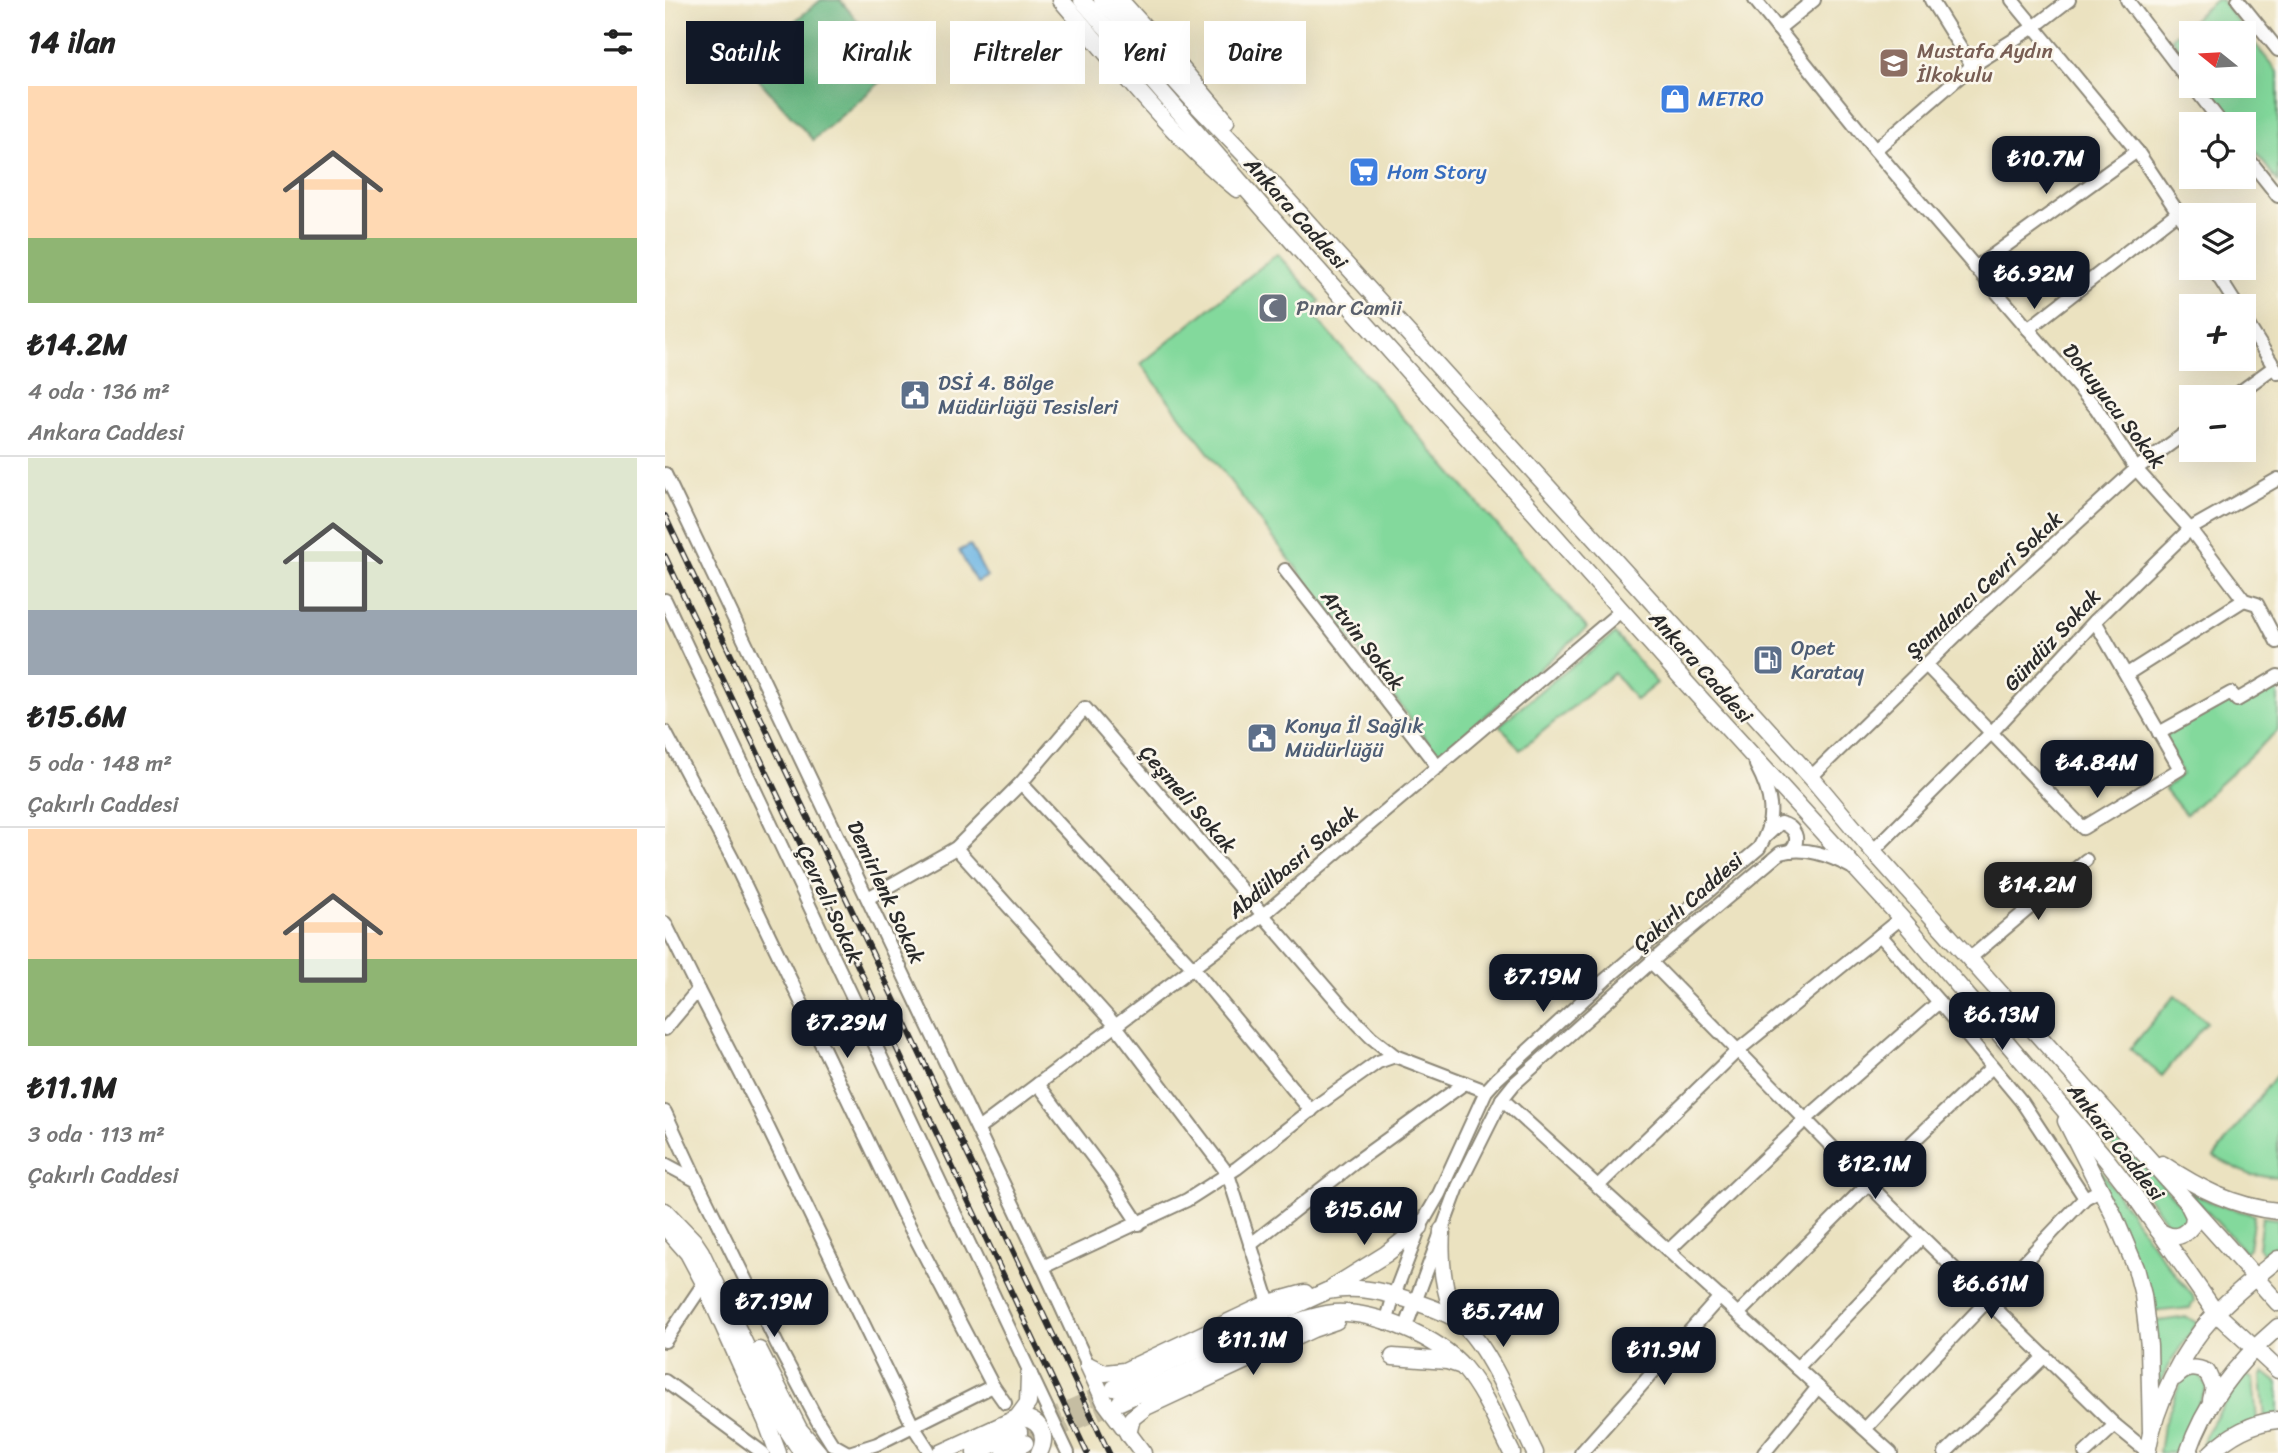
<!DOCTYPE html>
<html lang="tr">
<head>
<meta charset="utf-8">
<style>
  body { margin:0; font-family:Sriracha,sans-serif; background:#f6f6f6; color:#222; height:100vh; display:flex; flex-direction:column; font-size:26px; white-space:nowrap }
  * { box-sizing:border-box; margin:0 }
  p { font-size:23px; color:#767676 }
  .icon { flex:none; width:38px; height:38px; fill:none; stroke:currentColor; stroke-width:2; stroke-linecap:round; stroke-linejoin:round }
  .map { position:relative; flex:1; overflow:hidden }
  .details { display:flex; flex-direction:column; background:#fff; width:665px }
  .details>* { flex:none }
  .top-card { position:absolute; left:21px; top:21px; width:665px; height:63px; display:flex; gap:14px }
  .needle { width:46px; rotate:288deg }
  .buttons { position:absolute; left:1514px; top:21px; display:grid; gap:14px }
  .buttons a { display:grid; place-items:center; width:77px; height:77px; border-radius:0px; background:#fff; box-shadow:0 7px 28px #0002; font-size:35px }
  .price { position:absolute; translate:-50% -60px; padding:0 16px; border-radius:14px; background:#111827; color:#fff; font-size:23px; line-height:46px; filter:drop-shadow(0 2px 4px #0008) }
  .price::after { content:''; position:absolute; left:50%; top:42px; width:21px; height:16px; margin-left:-10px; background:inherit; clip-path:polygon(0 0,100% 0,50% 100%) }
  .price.active { background:#222; color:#fff }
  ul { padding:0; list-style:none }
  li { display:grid; align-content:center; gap:14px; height:371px; padding:0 28px }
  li+li { border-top:2px solid #e0e0e0 }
  li span { display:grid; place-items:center; height:217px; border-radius:0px; color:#555 }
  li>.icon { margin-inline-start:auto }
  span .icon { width:126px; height:126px; fill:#fffc; stroke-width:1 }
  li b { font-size:30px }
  h2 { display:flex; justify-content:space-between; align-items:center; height:84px; padding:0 28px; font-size:30px }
  .chip { padding:0 24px; border-radius:0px; background:#fff; box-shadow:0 7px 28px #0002; font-size:24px; line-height:63px }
  .chip.active { background:#111827; color:#fff }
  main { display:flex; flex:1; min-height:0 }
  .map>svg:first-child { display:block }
</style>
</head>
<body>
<main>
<section class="details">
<h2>14 ilan<svg class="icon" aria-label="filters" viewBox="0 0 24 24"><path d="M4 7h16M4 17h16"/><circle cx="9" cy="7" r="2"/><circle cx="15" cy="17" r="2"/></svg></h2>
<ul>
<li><span style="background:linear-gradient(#ffd9b3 70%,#8fb573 0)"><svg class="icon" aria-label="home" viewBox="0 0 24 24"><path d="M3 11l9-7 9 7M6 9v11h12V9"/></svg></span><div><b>₺14.2M</b><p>4 oda · 136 m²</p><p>Ankara Caddesi</p></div></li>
<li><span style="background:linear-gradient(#dfe7d0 70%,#9aa5b1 0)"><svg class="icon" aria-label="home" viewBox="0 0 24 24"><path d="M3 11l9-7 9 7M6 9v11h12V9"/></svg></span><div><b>₺15.6M</b><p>5 oda · 148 m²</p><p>Çakırlı Caddesi</p></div></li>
<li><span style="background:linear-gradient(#ffd9b3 60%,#8fb573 0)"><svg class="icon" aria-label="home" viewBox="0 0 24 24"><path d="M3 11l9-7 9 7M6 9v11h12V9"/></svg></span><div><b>₺11.1M</b><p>3 oda · 113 m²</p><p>Çakırlı Caddesi</p></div></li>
</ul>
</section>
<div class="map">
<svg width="1613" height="1453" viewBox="0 0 1613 1453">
  <rect width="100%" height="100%" fill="#fbf7ec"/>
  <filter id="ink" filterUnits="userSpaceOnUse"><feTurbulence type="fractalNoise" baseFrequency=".0143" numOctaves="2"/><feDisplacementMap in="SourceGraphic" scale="14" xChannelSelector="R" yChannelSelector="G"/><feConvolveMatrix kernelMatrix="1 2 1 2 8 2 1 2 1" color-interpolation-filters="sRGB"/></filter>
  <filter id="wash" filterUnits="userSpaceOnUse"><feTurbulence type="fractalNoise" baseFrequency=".00686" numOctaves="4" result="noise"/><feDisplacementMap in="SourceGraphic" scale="28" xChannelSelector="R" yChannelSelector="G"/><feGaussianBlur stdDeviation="1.57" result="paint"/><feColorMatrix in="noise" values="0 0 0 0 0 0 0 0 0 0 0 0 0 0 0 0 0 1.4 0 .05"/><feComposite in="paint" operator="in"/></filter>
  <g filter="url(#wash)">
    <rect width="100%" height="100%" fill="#ebe2c0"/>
    <g fill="#83d99c" stroke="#578264" stroke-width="2">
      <polygon points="1551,0 1556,0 1613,73 1613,182 1579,136 1578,124 1570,124 1542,86 1578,86 1578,33 1526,33 1526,65 1506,38"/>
      <polygon points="612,254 655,301 645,311 922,628 774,756 476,364"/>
      <polygon points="950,634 992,683 971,700 949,673 855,750 835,725 881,686"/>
      <polygon points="1613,682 1613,730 1521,815 1500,789 1517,774 1498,737 1562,698 1581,704"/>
      <polygon points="1510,995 1542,1022 1497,1076 1465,1049"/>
      <polygon points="1613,1073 1613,1177 1585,1175 1549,1157"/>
      <polygon points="1441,1125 1519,1208 1522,1216 1515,1228 1509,1229 1502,1224 1436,1129"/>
      <polygon points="1426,1157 1498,1259 1528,1296 1529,1301 1525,1308 1486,1312"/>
      <polygon points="1522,1190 1550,1204 1589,1215 1584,1248 1580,1252"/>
      <polygon points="1597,1217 1613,1219 1613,1244 1599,1254 1593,1248"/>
      <polygon points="1522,1317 1532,1323 1503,1366 1493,1388 1487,1322"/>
      <polygon points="1599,1372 1613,1383 1613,1417 1600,1419 1596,1377"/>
      <polygon points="1534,1374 1542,1387 1518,1436 1513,1453 1494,1453 1498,1427 1517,1378"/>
      <polygon points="1579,1374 1588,1379 1592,1420 1538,1453 1534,1453 1542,1431"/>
    </g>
    <polygon fill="#6ab984" stroke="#4a7258" stroke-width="2" points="156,0 175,0 232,68 148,140 85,70 90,53"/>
    <polygon fill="#6bb4e3" stroke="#4b7087" stroke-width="2" points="305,545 322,577 311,582 294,551"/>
  </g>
  <g filter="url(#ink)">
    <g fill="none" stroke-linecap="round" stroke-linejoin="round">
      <g stroke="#c5bda2" stroke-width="16" stroke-dasharray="16 8" stroke-linecap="butt">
        <polyline points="359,1429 447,1389"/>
        <polyline points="366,1441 455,1402"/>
      </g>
      <g stroke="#8b8676" stroke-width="16">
        <g id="minor">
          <polyline points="1090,0 1210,150 1431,408 1471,469 1525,529 1579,600 1592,604 1612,642"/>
          <polyline points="1266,0 1307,66"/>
          <polyline points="1347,0 1472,151 1526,232"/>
          <polyline points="1462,0 1526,84"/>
          <polyline points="1573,0 1613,50"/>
          <polyline points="1113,29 1149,0"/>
          <polyline points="1528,86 1557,124"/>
          <polyline points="1210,150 1307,66 1369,27 1404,0"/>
          <polyline points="1578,152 1613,196"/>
          <polyline points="1310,268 1472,151"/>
          <polyline points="1548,268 1572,306"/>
          <polyline points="1578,317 1613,373"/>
          <polyline points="1363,329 1513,212"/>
          <polyline points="1568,397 1609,367"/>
          <polyline points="0,474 378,1267 423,1365"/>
          <polyline points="620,570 773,767"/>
          <polyline points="0,600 403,1453"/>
          <polyline points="1262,666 1418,828 1515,769 1430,621"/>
          <polyline points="1462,674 1579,600"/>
          <polyline points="0,732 67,858 237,1212 328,1386 340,1403"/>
          <polyline points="1494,733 1566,693 1572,700 1613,676"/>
          <polyline points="1146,777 1313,614 1471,469 1526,429"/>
          <polyline points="356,783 528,968 646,1111"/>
          <path d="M1102,835L1115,823C1130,826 1137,840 1125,851"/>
          <polyline points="291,848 451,1026 563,1174 604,1303"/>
          <polyline points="1208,851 1327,732 1430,621 1525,529 1613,479"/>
          <polyline points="203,898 291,848 356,783 420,708 679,1009 706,1037 730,1056 821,1091"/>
          <polyline points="0,923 33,990 0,1029"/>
          <polyline points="1215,935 1274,1002 1357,1102 1420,1198"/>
          <polyline points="1304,959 1421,860"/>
          <polyline points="986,962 1224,1205 1450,1425 1483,1452"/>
          <polyline points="33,990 91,1103 248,1426 263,1449"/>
          <polyline points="373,1084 445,1180 474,1224"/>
          <polyline points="837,1099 1153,1387 1099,1453"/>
          <polyline points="0,1112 32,1181"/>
          <polyline points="313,1129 598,915 957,610"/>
          <polyline points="0,1164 32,1181 112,1344 152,1420 167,1444 183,1453"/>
          <polyline points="933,1186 1072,1051 1236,918"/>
          <polyline points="585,1245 688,1164 800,1083"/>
          <polyline points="1004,1250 1140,1120 1274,1002"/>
          <polyline points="378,1267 522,1200 572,1168 654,1104 713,1062 730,1056"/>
          <polyline points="1073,1314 1204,1183 1327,1067"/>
          <path d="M721,1323L729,1295L755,1227L774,1194L821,1091L832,1079L940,980L1094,848C1112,818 1107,795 1091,765"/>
          <path d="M740,1329L793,1187L837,1099L849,1084L986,962L1115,853C1140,846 1164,855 1186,867"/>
          <polyline points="0,1341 39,1283"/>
          <polyline points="1132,1368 1257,1237"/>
          <polyline points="0,1381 98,1453"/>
          <polyline points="1153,1387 1226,1453"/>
          <polyline points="1200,1429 1420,1198 1435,1190"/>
          <polyline points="184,1453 212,1444 328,1386"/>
          <polyline points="916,1453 1055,1297"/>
          <polyline points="1280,1453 1380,1356"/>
          <polyline points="1420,1453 1450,1425"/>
        </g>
      </g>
      <g stroke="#8b8676" stroke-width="19">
        <g id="major">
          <path d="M396,0C451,63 507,137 572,189"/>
          <polyline points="417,0 604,215 1023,685 1236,918 1441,1159 1469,1195 1551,1313 1613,1370"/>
          <polyline points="437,0 533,106 606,182 1146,777 1208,851 1613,1303"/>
          <polyline points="455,0 511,62 561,121"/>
          <polyline points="1401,1121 1449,1216 1471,1268 1478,1295 1484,1346 1486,1432"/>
          <path d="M1497,1164C1533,1188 1569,1207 1613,1211"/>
          <polyline points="0,1211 28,1240 36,1252 117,1422 137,1453"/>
          <polyline points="0,1227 23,1253 39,1283 101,1421 113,1453"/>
          <path d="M777,1230C775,1263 778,1290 791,1320"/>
          <path d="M1493,1230C1507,1240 1518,1238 1528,1224L1529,1216L1524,1206"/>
          <polyline points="668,1287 721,1254 755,1227"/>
          <polyline points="94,1350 134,1429 154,1453"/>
          <polyline points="728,1357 782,1361 794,1365"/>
          <polyline points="423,1365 440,1373 459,1371 604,1303 640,1293"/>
          <polyline points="423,1365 440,1402 478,1453"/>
          <path d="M1511,1377C1520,1367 1529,1366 1542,1372L1549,1388L1546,1400"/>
          <path d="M449,1388L662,1291C691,1286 713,1290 741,1299C757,1304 776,1310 791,1319C823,1341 852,1417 870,1453"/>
          <path d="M455,1402L632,1322C644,1318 656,1314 669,1313C710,1311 773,1337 799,1368C820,1393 832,1424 847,1453"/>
          <polyline points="352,1418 363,1403 364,1375"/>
          <polyline points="463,1434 467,1418 481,1407 648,1329 671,1321"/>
          <path d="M276,1453L352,1418C374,1417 384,1434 374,1453"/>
          <polyline points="310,1453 354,1432"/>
          <polyline points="340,1453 360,1443"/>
          <path d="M1482,1453C1490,1403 1517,1350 1551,1313C1570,1293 1592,1276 1613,1259"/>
          <path d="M1523,1453C1540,1403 1573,1361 1613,1327"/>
          <path d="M1546,1453C1563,1436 1588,1422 1613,1420"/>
        </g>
      </g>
      <use href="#minor" stroke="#fff" stroke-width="12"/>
      <use href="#major" stroke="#fff" stroke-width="16"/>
      <g stroke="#2b2b2b" stroke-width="6">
        <g id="rail">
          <polyline points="0,516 444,1453"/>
          <polyline points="0,556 422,1453"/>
        </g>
      </g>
      <use href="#rail" stroke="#fbf7ec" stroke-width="3.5" stroke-dasharray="10" stroke-linecap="butt"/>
    </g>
  </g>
  <defs>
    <g id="school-square" transform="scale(1.575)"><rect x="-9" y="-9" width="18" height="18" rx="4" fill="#8d6e63" stroke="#fbf7ec"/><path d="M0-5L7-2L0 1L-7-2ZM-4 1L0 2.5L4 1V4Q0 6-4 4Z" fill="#fff"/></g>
    <g id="shop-square" transform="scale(1.575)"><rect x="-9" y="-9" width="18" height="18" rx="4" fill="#3f7fe0" stroke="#fbf7ec"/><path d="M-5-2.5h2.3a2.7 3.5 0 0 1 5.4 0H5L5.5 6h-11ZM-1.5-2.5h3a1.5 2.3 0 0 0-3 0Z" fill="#fff"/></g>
    <g id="supermarket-square" transform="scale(1.575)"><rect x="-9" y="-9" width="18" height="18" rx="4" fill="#3f7fe0" stroke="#fbf7ec"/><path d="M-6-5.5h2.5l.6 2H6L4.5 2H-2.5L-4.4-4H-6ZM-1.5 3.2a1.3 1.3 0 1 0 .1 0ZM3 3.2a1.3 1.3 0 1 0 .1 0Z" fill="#fff"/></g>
    <g id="mosque-square" transform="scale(1.575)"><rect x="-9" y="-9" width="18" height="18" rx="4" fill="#6b7280" stroke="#fbf7ec"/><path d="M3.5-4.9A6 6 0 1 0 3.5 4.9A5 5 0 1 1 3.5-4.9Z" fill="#fff"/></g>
    <g id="civic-square" transform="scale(1.575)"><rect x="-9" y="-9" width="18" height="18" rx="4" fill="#5c6f8a" stroke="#fbf7ec"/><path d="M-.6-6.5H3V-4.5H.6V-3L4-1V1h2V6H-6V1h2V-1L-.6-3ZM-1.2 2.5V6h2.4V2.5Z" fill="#fff"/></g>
    <g id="fuel-square" transform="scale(1.575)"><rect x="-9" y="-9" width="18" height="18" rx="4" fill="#5c6f8a" stroke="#fbf7ec"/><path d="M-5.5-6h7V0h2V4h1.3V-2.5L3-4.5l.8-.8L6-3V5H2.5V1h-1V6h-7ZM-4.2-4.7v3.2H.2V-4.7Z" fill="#fff"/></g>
  </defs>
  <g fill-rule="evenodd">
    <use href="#school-square" x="1229" y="63"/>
    <use href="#shop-square" x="1010" y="99"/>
    <use href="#supermarket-square" x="699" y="172"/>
    <use href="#mosque-square" x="608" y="308"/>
    <use href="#civic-square" x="250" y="395"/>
    <use href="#fuel-square" x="1103" y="660"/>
    <use href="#civic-square" x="597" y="738"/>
  </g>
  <g text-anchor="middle" stroke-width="5" stroke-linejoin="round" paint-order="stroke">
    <g font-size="21" fill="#785e54" stroke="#fbf7ec" text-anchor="start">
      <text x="1252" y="58">Mustafa Aydın<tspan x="1252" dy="24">İlkokulu</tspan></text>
    </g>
    <g font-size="21" fill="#366cbe" stroke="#fbf7ec" text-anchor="start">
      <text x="1033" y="106">METRO</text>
      <text x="722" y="179">Hom Story</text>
    </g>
    <g font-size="21" fill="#2b2b2b" stroke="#fbf7ec">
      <text transform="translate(631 213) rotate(48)" y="7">Ankara Caddesi</text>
      <text transform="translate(1449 406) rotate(52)" y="7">Dokuyucu Sokak</text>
      <text transform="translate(1319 585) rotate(-43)" y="7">Şamdancı Cevri Sokak</text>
      <text transform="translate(698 640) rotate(52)" y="7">Artvin Sokak</text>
      <text transform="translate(1387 640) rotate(-47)" y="7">Gündüz Sokak</text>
      <text transform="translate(1036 667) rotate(48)" y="7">Ankara Caddesi</text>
      <text transform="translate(523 799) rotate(49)" y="7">Çeşmeli Sokak</text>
      <text transform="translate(628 862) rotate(-40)" y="7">Abdülbasri Sokak</text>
      <text transform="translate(221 892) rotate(65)" y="7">Demirlenk Sokak</text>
      <text transform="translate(1023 902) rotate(-41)" y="7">Çakırlı Caddesi</text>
      <text transform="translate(165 904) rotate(65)" y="7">Çevreli Sokak</text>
      <text transform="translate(1451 1142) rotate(52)" y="7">Ankara Caddesi</text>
    </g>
    <g font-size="21" fill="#5b616d" stroke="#fbf7ec" text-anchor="start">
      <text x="631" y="315">Pınar Camii</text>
    </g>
    <g font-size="21" fill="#4e5e75" stroke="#fbf7ec" text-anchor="start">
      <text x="273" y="390">DSİ 4. Bölge<tspan x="273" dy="24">Müdürlüğü Tesisleri</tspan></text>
      <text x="1126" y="655">Opet<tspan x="1126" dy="24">Karatay</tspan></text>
      <text x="620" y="733">Konya İl Sağlık<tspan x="620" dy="24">Müdürlüğü</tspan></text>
    </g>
  </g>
</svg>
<div class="buttons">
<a><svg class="needle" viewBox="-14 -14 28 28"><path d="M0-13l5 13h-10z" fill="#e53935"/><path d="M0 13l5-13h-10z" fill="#767676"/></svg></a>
<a><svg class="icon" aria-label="locate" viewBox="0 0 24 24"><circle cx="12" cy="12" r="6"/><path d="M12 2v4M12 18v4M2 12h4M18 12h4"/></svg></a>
<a><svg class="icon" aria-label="layers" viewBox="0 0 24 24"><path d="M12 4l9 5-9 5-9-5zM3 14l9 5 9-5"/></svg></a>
<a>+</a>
<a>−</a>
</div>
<b class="price" style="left:1381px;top:196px">₺10.7M</b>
<b class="price" style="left:1369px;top:311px">₺6.92M</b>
<b class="price" style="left:1432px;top:800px">₺4.84M</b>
<b class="price active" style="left:1373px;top:922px">₺14.2M</b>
<b class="price" style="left:878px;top:1014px">₺7.19M</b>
<b class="price" style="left:1337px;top:1052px">₺6.13M</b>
<b class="price" style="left:182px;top:1060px">₺7.29M</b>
<b class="price" style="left:1210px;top:1201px">₺12.1M</b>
<b class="price" style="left:699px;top:1247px">₺15.6M</b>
<b class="price" style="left:1326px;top:1321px">₺6.61M</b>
<b class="price" style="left:109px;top:1339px">₺7.19M</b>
<b class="price" style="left:838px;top:1349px">₺5.74M</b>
<b class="price" style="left:588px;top:1377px">₺11.1M</b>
<b class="price" style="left:999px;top:1387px">₺11.9M</b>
<div class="top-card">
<a class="chip active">Satılık</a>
<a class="chip">Kiralık</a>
<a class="chip">Filtreler</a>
<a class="chip">Yeni</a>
<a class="chip">Daire</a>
</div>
</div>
</main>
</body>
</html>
